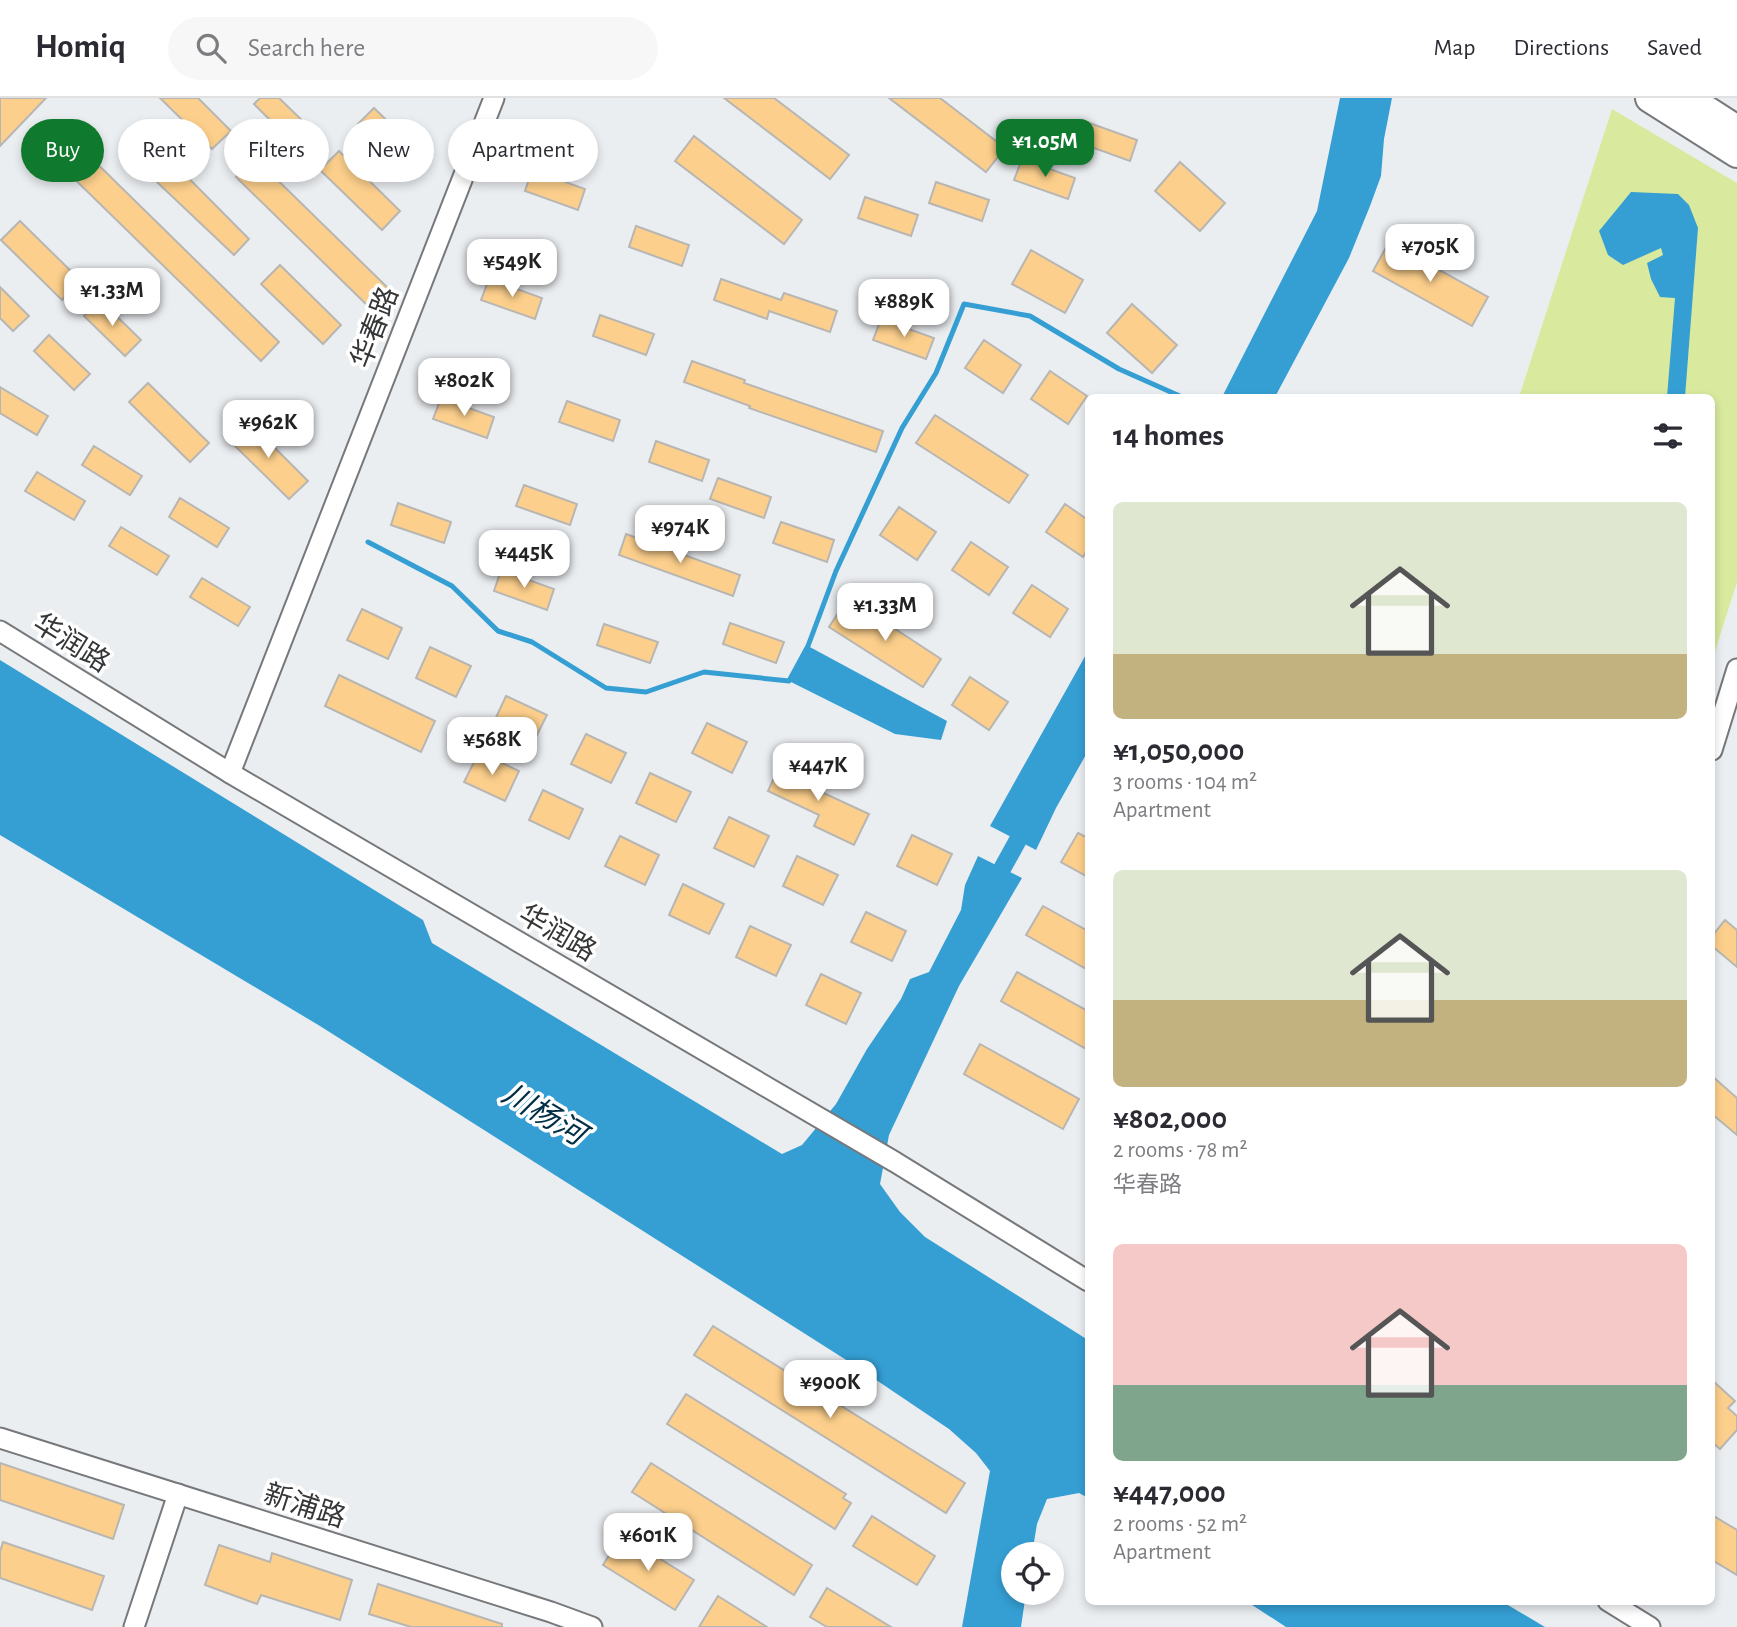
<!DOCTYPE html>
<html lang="en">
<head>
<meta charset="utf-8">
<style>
  body { margin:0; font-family:"Alegreya Sans","Noto Sans SC",sans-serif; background:#f7f7f7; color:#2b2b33; height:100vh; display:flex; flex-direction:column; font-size:26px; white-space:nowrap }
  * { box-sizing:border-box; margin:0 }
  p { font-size:23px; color:#7c7c81 }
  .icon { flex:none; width:38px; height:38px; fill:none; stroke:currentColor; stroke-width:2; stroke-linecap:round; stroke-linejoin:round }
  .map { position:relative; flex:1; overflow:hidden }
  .side { position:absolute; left:1085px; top:296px; width:630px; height:1211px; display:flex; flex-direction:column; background:#fff; border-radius:10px; box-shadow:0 4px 10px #0003 }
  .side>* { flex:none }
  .guide { position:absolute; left:21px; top:21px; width:665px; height:63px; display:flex; gap:14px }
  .buttons { position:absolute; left:1001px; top:1444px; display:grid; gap:14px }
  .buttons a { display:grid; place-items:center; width:63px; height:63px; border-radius:50%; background:#fff; box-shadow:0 4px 10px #0003; font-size:35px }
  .price { position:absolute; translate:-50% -60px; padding:0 16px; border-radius:14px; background:#fff; color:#222; font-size:23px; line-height:46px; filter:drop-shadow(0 2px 4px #0008) }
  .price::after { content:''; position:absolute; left:50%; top:42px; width:21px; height:16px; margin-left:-10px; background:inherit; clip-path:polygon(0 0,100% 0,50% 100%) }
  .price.current { background:#0f792d; color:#fff }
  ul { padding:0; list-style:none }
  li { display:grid; align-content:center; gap:14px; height:371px; padding:0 28px }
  li span { display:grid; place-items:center; height:217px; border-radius:10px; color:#555 }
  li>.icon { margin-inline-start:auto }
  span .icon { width:126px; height:126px; fill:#fffc; stroke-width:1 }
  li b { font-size:30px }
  h2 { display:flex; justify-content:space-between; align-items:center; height:84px; padding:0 28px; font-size:30px }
  .tag { padding:0 24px; border-radius:32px; background:#fff; box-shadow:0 4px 10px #0003; font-size:24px; line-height:63px }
  .tag.current { background:#0f792d; color:#fff }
  header { display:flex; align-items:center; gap:42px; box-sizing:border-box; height:98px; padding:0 35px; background:#fff; border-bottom:2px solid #e1e1e2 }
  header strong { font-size:33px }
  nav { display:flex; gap:38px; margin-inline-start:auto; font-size:24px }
  .search { width:490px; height:63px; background:#f7f7f7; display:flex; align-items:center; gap:18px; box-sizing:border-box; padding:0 24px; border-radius:38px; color:#7c7c81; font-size:26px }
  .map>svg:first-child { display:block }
</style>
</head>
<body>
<header>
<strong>Homiq</strong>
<div class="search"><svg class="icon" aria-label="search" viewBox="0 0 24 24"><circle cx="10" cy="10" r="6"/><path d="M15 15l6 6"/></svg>Search here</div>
<nav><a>Map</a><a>Directions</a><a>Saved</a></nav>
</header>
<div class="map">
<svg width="1737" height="1529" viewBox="0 0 1737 1529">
  <rect width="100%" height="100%" fill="#ebeef1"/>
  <polygon fill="#d9e99e" points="1612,11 1737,85 1737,484 1712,563 1712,299 1519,299"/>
  <g fill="#359fd4">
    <polygon points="1340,0 1392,0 1384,41 1381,78 1370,108 1349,160 1275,299 1222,299 1317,113"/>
    <polygon points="1631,94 1678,96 1689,107 1698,130 1685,299 1667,299 1675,200 1660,199 1651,181 1647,165 1663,157 1661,150 1623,167 1608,157 1599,133"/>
    <polygon points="808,548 947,623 941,642 895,636 789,583"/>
    <polygon points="1088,553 1088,653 1056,710 1036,752 990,728"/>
    <polygon points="0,562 423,822 432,845 782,1056 802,1047 836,1006 867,951 901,901 910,881 929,874 961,812 965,787 978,758 1022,780 959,888 889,1037 880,1086 900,1114 925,1139 1088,1242 1088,1400 1079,1395 1047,1401 1037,1426 1032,1456 1013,1456 1013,1494 1026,1495 1021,1529 962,1529 990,1373 976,1355 949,1331 851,1265 320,928 0,737"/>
    <polygon points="1246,1503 1501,1503 1545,1529 1286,1529"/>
  </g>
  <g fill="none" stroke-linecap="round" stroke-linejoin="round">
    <polyline stroke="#359fd4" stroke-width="5" points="368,444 452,488 498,533 532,544 606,590 646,594 704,574 789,583 808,548 836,473 902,330 936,275 964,206 1030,218 1119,271 1182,299"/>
    <polyline stroke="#359fd4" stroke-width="18" points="992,789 1029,722"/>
  </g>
  <g fill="#fccf8c" stroke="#b8b6b3" stroke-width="2">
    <polygon points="0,0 46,0 0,48"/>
    <polygon points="160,0 198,0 231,33 212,51"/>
    <polygon points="260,0 279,0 310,30 294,46 254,6"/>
    <polygon points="724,0 774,0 849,57 830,81"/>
    <polygon points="889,0 940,0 1005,50 986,74"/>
    <polygon points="374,10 414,49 399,65 358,26"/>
    <polygon points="1084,23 1137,42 1130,63 1077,44"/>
    <polygon points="140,31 249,141 234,157 121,50"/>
    <polygon points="694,38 802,122 784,146 675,63"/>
    <polygon points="75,44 279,244 261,263 56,63"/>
    <polygon points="339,53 400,113 382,132 320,72"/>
    <polygon points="255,60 389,191 370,210 236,79"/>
    <polygon points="1022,61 1075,80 1068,101 1014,82"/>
    <polygon points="1180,64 1225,105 1200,133 1155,93"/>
    <polygon points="532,72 585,91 578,112 525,93"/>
    <polygon points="936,84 989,102 982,123 929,105"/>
    <polygon points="865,99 918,117 911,138 858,120"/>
    <polygon points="20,123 81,183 62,202 1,142"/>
    <polygon points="636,128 689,147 682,168 629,149"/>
    <polygon points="1389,144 1488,199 1472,228 1373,173"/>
    <polygon points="1031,152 1083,182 1065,215 1012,186"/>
    <polygon points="280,167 341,227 323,246 261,186"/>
    <polygon points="489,181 542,200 535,221 481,202"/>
    <polygon points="721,181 781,202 784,195 837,213 830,234 769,213 767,221 714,202"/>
    <polygon points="0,189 29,218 13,233 0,220"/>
    <polygon points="100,202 141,242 125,258 84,218"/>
    <polygon points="1132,206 1177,247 1152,275 1107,235"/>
    <polygon points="600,217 654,236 646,257 593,238"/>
    <polygon points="881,221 934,240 926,261 873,242"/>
    <polygon points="49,237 90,276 74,292 34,253"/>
    <polygon points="984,242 1021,267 1003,295 965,270"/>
    <polygon points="692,263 745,282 744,285 883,333 876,354 749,310 750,308 684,284"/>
    <polygon points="1050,273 1087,298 1068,326 1031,301"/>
    <polygon points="148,285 209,345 190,364 129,304"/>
    <polygon points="0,289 48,318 37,337 0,315"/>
    <polygon points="441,300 494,319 487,340 433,321"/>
    <polygon points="567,303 620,322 613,343 559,324"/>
    <polygon points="935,317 1028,377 1009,405 916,345"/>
    <polygon points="247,322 308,383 289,401 228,341"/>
    <polygon points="656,343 709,362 702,383 649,364"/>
    <polygon points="94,348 142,378 130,397 82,367"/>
    <polygon points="37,374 85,403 74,422 25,393"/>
    <polygon points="718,380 771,399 764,420 710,401"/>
    <polygon points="524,387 577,406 570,427 516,408"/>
    <polygon points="180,400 229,430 217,449 169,419"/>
    <polygon points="398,405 451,424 444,445 391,427"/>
    <polygon points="1065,406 1088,422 1088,450 1083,459 1046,434"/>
    <polygon points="899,409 936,434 917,462 880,437"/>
    <polygon points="781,424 834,442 827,464 773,445"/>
    <polygon points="121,429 169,458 157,477 109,448"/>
    <polygon points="626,436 740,477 733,498 619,457"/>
    <polygon points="971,444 1008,469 989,497 952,472"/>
    <polygon points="501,472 554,491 547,512 494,493"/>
    <polygon points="202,480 250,509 238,528 190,499"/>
    <polygon points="1032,487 1068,511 1050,539 1013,515"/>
    <polygon points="848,500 941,561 923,589 829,529"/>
    <polygon points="362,511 402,530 388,561 347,542"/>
    <polygon points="730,525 784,544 776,565 723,546"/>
    <polygon points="604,526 658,544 650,565 597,547"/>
    <polygon points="430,549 471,568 456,599 416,580"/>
    <polygon points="339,577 435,623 421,654 325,608"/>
    <polygon points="970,579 1008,604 989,632 952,607"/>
    <polygon points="506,598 547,617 532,647 492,628"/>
    <polygon points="707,625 747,644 732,675 692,655"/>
    <polygon points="586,636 626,655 611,685 571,666"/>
    <polygon points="479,654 519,673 505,703 464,684"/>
    <polygon points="782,662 822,681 817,692 869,716 854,747 814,728 819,717 768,693"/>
    <polygon points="650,675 691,694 676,724 636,705"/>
    <polygon points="543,692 583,711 569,741 529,722"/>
    <polygon points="729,719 769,738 754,769 714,750"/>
    <polygon points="1078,735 1088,740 1088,779 1061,764"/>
    <polygon points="912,737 952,756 937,787 897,768"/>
    <polygon points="620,738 659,757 645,787 605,768"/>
    <polygon points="797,758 838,777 823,807 783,788"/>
    <polygon points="683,786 724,806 709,836 669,817"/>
    <polygon points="1043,808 1088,833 1088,872 1026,837"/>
    <polygon points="866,814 906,833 892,863 851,844"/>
    <polygon points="1725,822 1737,832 1737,869 1712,848 1712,838"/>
    <polygon points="750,828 791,847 776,878 736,859"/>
    <polygon points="1017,874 1088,913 1088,952 1001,903"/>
    <polygon points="821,876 861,895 846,926 806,907"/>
    <polygon points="980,946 1079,1001 1063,1031 964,976"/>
    <polygon points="1712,978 1737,1000 1737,1037 1712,1016"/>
    <polygon points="713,1228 965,1385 946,1415 694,1257"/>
    <polygon points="1712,1282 1735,1303 1728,1310 1737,1318 1737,1332 1720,1351 1712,1344"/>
    <polygon points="686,1296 846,1396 843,1400 851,1405 835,1431 667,1326"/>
    <polygon points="0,1365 124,1407 113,1441 0,1402"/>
    <polygon points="651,1365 812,1467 794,1497 632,1394"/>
    <polygon points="1712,1417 1737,1432 1737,1477 1712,1462"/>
    <polygon points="872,1418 935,1458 917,1487 853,1448"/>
    <polygon points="622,1437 694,1482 675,1512 603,1467"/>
    <polygon points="3,1444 104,1478 92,1512 0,1480 0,1454"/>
    <polygon points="219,1447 270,1464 272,1455 352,1482 340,1522 261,1497 257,1506 205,1487"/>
    <polygon points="378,1486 502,1526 502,1529 411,1529 369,1516"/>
    <polygon points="827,1490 891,1529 827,1529 810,1519"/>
    <polygon points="718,1498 767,1529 699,1529"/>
  </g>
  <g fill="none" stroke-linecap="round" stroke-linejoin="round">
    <g stroke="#76787b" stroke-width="23">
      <g id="minor">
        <polyline points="0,533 230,675 895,1064 1088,1183"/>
        <polyline points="1712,652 1737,571"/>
        <polyline points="230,675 494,0"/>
        <polyline points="0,1340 551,1514 592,1529"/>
        <polyline points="1608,1503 1650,1529"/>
        <polyline points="134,1529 178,1396"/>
      </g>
    </g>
    <g stroke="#76787b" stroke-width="32">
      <g id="secondary">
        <polyline points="1650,0 1737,55"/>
        <polyline points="1687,0 1737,32"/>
      </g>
    </g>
    <use href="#minor" stroke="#fff" stroke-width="19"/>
    <use href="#secondary" stroke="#fff" stroke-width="28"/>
  </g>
  <g text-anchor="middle" stroke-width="7" stroke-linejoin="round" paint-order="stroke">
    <g font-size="28" fill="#353637" stroke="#fff">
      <text transform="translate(374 229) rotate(-69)" y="10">华春路</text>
      <text transform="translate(72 544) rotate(32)" y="10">华润路</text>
      <text transform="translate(558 834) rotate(30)" y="10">华润路</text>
      <text transform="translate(305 1407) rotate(18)" y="10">新浦路</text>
    </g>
    <g font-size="30" font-style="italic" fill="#013046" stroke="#fff">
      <text transform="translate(544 1016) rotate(31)" y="10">川杨河</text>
    </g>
  </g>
</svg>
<div class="buttons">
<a><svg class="icon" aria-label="locate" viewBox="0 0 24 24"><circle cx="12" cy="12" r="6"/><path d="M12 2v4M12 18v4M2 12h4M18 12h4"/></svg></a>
</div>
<b class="price current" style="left:1045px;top:81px">¥1.05M</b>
<b class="price" style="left:1430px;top:186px">¥705K</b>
<b class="price" style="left:512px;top:201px">¥549K</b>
<b class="price" style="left:112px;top:230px">¥1.33M</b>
<b class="price" style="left:904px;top:241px">¥889K</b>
<b class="price" style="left:464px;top:320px">¥802K</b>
<b class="price" style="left:268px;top:362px">¥962K</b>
<b class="price" style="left:680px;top:467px">¥974K</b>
<b class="price" style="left:524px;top:492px">¥445K</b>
<b class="price" style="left:885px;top:545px">¥1.33M</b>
<b class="price" style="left:492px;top:679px">¥568K</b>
<b class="price" style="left:818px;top:705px">¥447K</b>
<b class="price" style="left:830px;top:1322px">¥900K</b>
<b class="price" style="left:648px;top:1475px">¥601K</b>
<div class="guide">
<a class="tag current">Buy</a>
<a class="tag">Rent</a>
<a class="tag">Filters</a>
<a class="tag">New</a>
<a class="tag">Apartment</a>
</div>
<section class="side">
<h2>14 homes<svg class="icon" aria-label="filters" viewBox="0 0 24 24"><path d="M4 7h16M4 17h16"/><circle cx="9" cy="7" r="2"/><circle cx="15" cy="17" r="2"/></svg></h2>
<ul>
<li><span style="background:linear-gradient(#dfe7d0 70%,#c2b280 0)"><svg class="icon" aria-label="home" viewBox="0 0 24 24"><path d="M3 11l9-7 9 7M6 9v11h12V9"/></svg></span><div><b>¥1,050,000</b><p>3 rooms · 104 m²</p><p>Apartment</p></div></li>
<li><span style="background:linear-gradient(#dfe7d0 60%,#c2b280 0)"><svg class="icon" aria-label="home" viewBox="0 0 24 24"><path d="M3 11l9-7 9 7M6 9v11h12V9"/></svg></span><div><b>¥802,000</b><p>2 rooms · 78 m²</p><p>华春路</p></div></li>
<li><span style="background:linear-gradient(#f6c9c9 65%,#7fa58c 0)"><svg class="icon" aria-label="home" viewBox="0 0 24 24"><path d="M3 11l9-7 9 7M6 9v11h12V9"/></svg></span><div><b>¥447,000</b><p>2 rooms · 52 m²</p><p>Apartment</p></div></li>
</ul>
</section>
</div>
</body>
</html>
